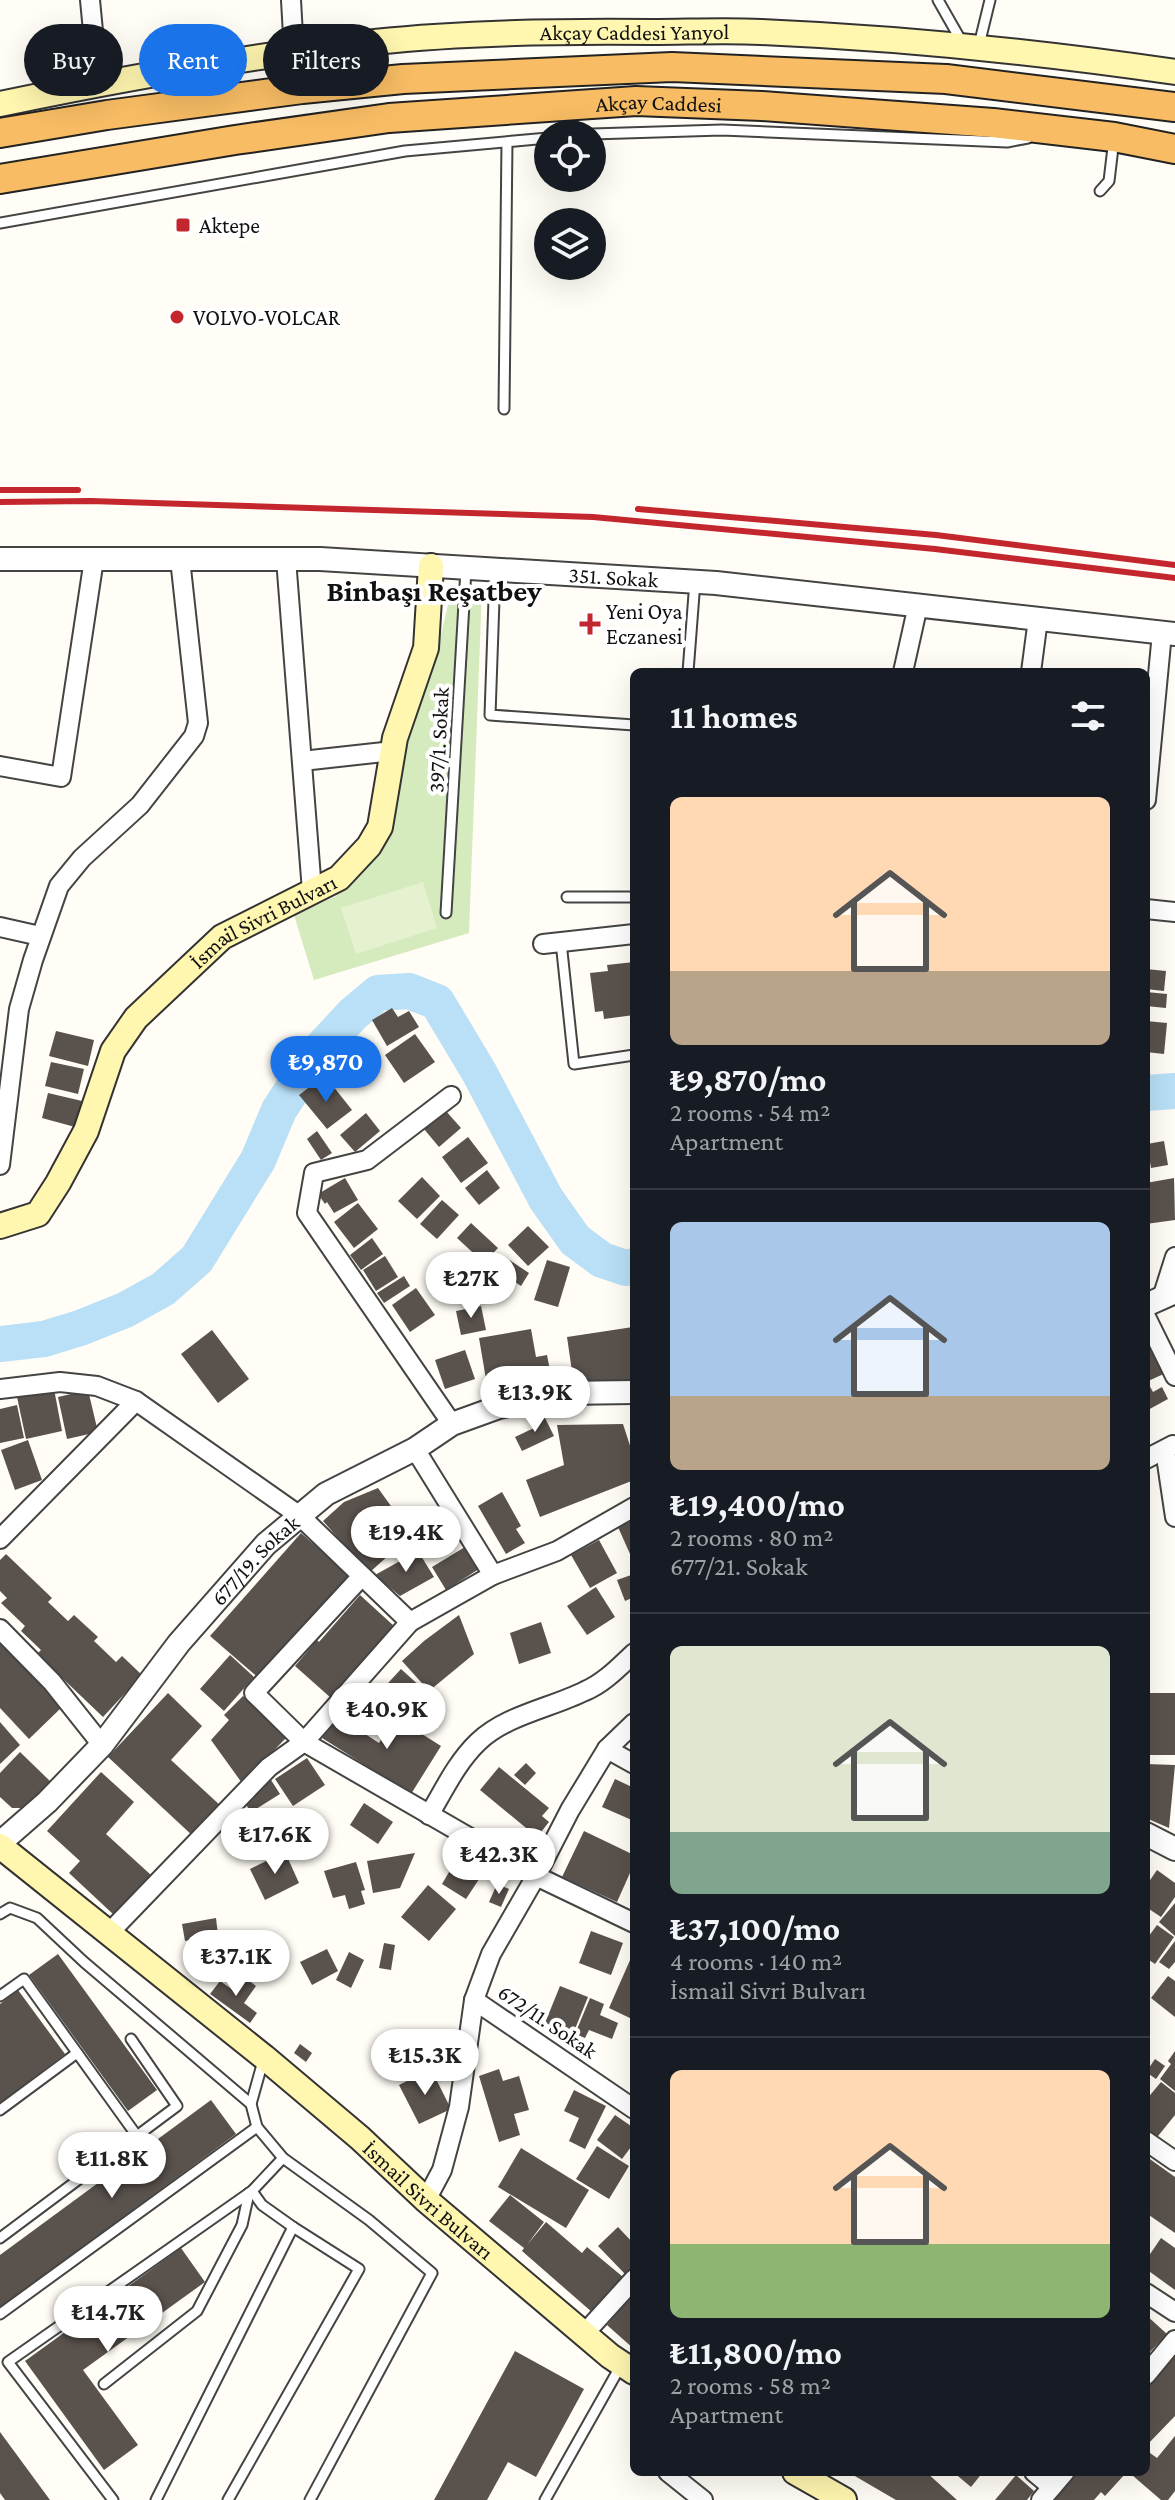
<!DOCTYPE html>
<html lang="en">
<head>
<meta charset="utf-8">
<style>
  body { margin:0; font-family:"Crimson Pro",serif; background:#242831; color:#f1f3f6; height:100vh; display:flex; flex-direction:column; font-size:30px; white-space:nowrap }
  * { box-sizing:border-box; margin:0 }
  p { font-size:26px; color:#9ea1a6 }
  .icon { flex:none; width:44px; height:44px; fill:none; stroke:currentColor; stroke-width:2; stroke-linecap:round; stroke-linejoin:round }
  .map { position:relative; flex:1; overflow:hidden }
  .details { position:absolute; left:630px; top:668px; width:520px; height:1808px; display:flex; flex-direction:column; background:#171b24; border-radius:12px; box-shadow:0 8px 32px #0002 }
  .details>* { flex:none }
  .hud { position:absolute; left:24px; top:24px; width:486px; height:72px; display:flex; gap:16px }
  .tools { position:absolute; left:534px; top:120px; display:grid; gap:16px }
  .tools a { display:grid; place-items:center; width:72px; height:72px; border-radius:50%; background:#171b24; box-shadow:0 8px 32px #0002; font-size:40px }
  .price { position:absolute; translate:-50% -68px; padding:0 18px; border-radius:28px; background:#fff; color:#222; font-size:26px; line-height:52px; filter:drop-shadow(0 2px 4px #0008) }
  .price::after { content:''; position:absolute; left:50%; top:48px; width:24px; height:18px; margin-left:-12px; background:inherit; clip-path:polygon(0 0,100% 0,50% 100%) }
  .price.selected { background:#1a73e8; color:#fff }
  ul { padding:0; list-style:none }
  li { display:grid; align-content:center; gap:16px; height:424px; padding:0 40px }
  li+li { border-top:2px solid #363941 }
  li span { display:grid; place-items:center; height:248px; border-radius:12px; color:#555 }
  li>.icon { margin-inline-start:auto }
  span .icon { width:144px; height:144px; fill:#fffc; stroke-width:1 }
  li b { font-size:34px }
  h2 { display:flex; justify-content:space-between; align-items:center; height:96px; padding:0 40px; font-size:34px }
  .tag { padding:0 28px; border-radius:36px; background:#171b24; box-shadow:0 8px 32px #0002; font-size:28px; line-height:72px }
  .tag.selected { background:#1a73e8; color:#fff }
  .map>svg:first-child { display:block }
</style>
</head>
<body>
<div class="map">
<svg width="1175" height="2500" viewBox="0 0 1175 2500">
  <rect width="100%" height="100%" fill="#fffdf5"/>
  <polygon fill="#d5ebbd" points="482,588 469,933 314,980 294,915 336,896 392,829 405,736 434,664 448,605"/>
  <polygon fill="#e6f2cf" points="423,882 437,928 356,954 341,908"/>
  <g fill="none" stroke-linecap="round" stroke-linejoin="round">
    <g stroke="#b9e0f7" stroke-width="36">
      <polyline points="1146,1093 1175,1091"/>
      <polyline points="0,1344 44,1339 80,1328 125,1310 163,1289 197,1259 258,1160 279,1110 314,1056 353,1014 378,993 409,991 437,1002 479,1072 546,1199 575,1240 602,1260 626,1268 634,1266"/>
    </g>
  </g>
  <g fill="#5a524d">
    <polygon points="634,962 634,1015 604,1019 603,1011 595,1012 590,973 608,971 607,965"/>
    <polygon points="1146,969 1166,971 1164,991 1146,989"/>
    <polygon points="1146,992 1167,994 1166,1008 1146,1006"/>
    <polygon points="392,1008 398,1017 409,1011 419,1027 387,1046 372,1020"/>
    <polygon points="1146,1021 1167,1023 1164,1054 1146,1052"/>
    <polygon points="56,1031 94,1040 88,1066 49,1056"/>
    <polygon points="415,1034 435,1062 404,1083 385,1055"/>
    <polygon points="51,1062 84,1069 78,1094 45,1086"/>
    <polygon points="316,1082 325,1093 333,1086 352,1110 327,1129 299,1095"/>
    <polygon points="48,1093 82,1101 75,1127 42,1118"/>
    <polygon points="445,1110 461,1128 439,1147 424,1129"/>
    <polygon points="366,1113 380,1131 355,1152 340,1135"/>
    <polygon points="317,1131 332,1153 321,1160 307,1139"/>
    <polygon points="468,1137 488,1163 461,1183 442,1157"/>
    <polygon points="1164,1141 1168,1165 1151,1168 1147,1144"/>
    <polygon points="487,1170 500,1188 479,1205 465,1188"/>
    <polygon points="422,1177 440,1196 417,1219 398,1201"/>
    <polygon points="345,1178 358,1200 334,1213 327,1202 325,1204 318,1194"/>
    <polygon points="1174,1178 1175,1220 1146,1224 1146,1183"/>
    <polygon points="442,1200 459,1215 437,1239 420,1224"/>
    <polygon points="358,1203 378,1229 354,1248 334,1222"/>
    <polygon points="471,1223 498,1248 484,1263 457,1238"/>
    <polygon points="528,1226 549,1247 528,1266 508,1245"/>
    <polygon points="372,1238 383,1254 361,1270 350,1255"/>
    <polygon points="385,1256 398,1277 376,1291 363,1270"/>
    <polygon points="505,1257 529,1273 521,1286 497,1270"/>
    <polygon points="547,1260 570,1267 558,1307 534,1300"/>
    <polygon points="404,1276 410,1286 384,1303 377,1293"/>
    <polygon points="416,1288 435,1315 410,1332 392,1305"/>
    <polygon points="481,1306 486,1330 461,1335 456,1311"/>
    <polygon points="633,1327 634,1387 574,1385 567,1337"/>
    <polygon points="531,1329 536,1357 547,1355 553,1386 489,1397 479,1338"/>
    <polygon points="212,1330 249,1379 218,1403 181,1354"/>
    <polygon points="1146,1335 1168,1372 1146,1382"/>
    <polygon points="465,1350 475,1379 445,1389 435,1360"/>
    <polygon points="1148,1383 1153,1392 1162,1387 1168,1399 1146,1411 1146,1384"/>
    <polygon points="54,1389 62,1431 26,1439 17,1397"/>
    <polygon points="88,1390 98,1432 67,1439 58,1397"/>
    <polygon points="17,1405 24,1438 0,1443 0,1409"/>
    <polygon points="544,1416 554,1436 522,1451 515,1437 534,1428 531,1422"/>
    <polygon points="623,1424 634,1458 634,1480 540,1517 526,1480 564,1465 557,1425"/>
    <polygon points="28,1440 42,1480 15,1490 1,1450"/>
    <polygon points="378,1488 411,1534 385,1549 390,1554 369,1573 323,1521 344,1502"/>
    <polygon points="502,1492 521,1526 516,1529 525,1543 506,1554 478,1506"/>
    <polygon points="634,1520 634,1563 618,1527"/>
    <polygon points="301,1533 351,1577 261,1680 210,1636"/>
    <polygon points="599,1540 617,1573 590,1588 571,1555"/>
    <polygon points="465,1547 479,1569 446,1590 432,1567"/>
    <polygon points="418,1551 434,1577 400,1596 375,1575"/>
    <polygon points="6,1554 52,1598 48,1602 68,1621 74,1615 98,1637 94,1641 116,1662 122,1656 142,1675 103,1717 37,1654 41,1650 21,1631 25,1626 1,1603 7,1598 0,1591 0,1560"/>
    <polygon points="634,1574 634,1597 625,1601 617,1580"/>
    <polygon points="596,1587 615,1617 587,1635 567,1606"/>
    <polygon points="360,1595 394,1626 331,1698 295,1666 317,1640 319,1642"/>
    <polygon points="459,1615 474,1654 429,1691 402,1661 424,1641"/>
    <polygon points="541,1622 551,1653 519,1664 510,1633"/>
    <polygon points="0,1643 62,1707 29,1739 0,1708"/>
    <polygon points="230,1655 254,1677 224,1711 200,1689"/>
    <polygon points="401,1669 433,1698 410,1723 378,1694"/>
    <polygon points="168,1693 202,1726 171,1760 222,1807 194,1837 108,1757"/>
    <rect x="1146" y="1693" width="29" height="62"/>
    <polygon points="243,1696 286,1738 242,1783 211,1740 229,1720 224,1715"/>
    <polygon points="336,1715 379,1743 395,1717 441,1746 411,1794 322,1738"/>
    <polygon points="0,1722 20,1745 0,1764"/>
    <polygon points="20,1752 53,1784 30,1808 12,1808 0,1797 0,1773"/>
    <polygon points="307,1758 325,1785 293,1806 275,1779"/>
    <polygon points="526,1763 536,1773 525,1785 514,1775"/>
    <polygon points="1146,1764 1175,1765 1169,1828 1146,1818"/>
    <polygon points="499,1767 549,1808 542,1816 549,1822 537,1837 480,1790"/>
    <polygon points="101,1772 134,1802 106,1834 151,1875 114,1915 69,1873 80,1861 47,1831"/>
    <polygon points="615,1779 634,1788 634,1821 602,1807"/>
    <polygon points="271,1780 280,1794 251,1812 242,1799"/>
    <polygon points="364,1803 393,1822 378,1844 350,1825"/>
    <polygon points="584,1831 634,1855 634,1864 617,1902 562,1877"/>
    <polygon points="285,1852 299,1883 265,1900 250,1869"/>
    <polygon points="415,1853 400,1888 373,1893 367,1861"/>
    <polygon points="458,1857 483,1873 466,1899 442,1884"/>
    <polygon points="356,1862 365,1890 361,1891 365,1904 349,1909 345,1895 333,1898 324,1871"/>
    <polygon points="1157,1870 1175,1883 1175,1897 1161,1917 1146,1907 1146,1886"/>
    <polygon points="497,1884 509,1889 501,1907 489,1902"/>
    <polygon points="428,1885 456,1909 429,1941 401,1917"/>
    <polygon points="1175,1903 1175,1936 1159,1922"/>
    <polygon points="216,1918 218,1935 185,1941 182,1924"/>
    <polygon points="1157,1925 1174,1937 1155,1964 1146,1958 1146,1940"/>
    <polygon points="591,1931 623,1943 611,1975 579,1963"/>
    <polygon points="1175,1941 1175,1962 1169,1969 1159,1962"/>
    <polygon points="384,1943 395,1945 391,1970 379,1968"/>
    <polygon points="327,1949 338,1971 312,1985 300,1962"/>
    <polygon points="634,1951 634,2020 609,2008"/>
    <polygon points="349,1952 364,1960 351,1988 336,1980"/>
    <polygon points="58,1954 157,2090 128,2111 29,1975"/>
    <polygon points="243,1976 256,1986 244,2003 257,2013 250,2023 210,1994 220,1981 233,1990"/>
    <polygon points="1168,1976 1175,1981 1175,2017 1151,1998"/>
    <polygon points="560,1986 588,1997 573,2034 545,2023"/>
    <polygon points="18,1990 65,2054 0,2103 0,2004"/>
    <polygon points="590,1998 604,2004 600,2015 618,2023 612,2039 589,2030 585,2038 575,2034"/>
    <polygon points="300,2044 312,2053 306,2062 294,2053"/>
    <polygon points="1175,2051 1175,2091 1160,2079 1171,2064 1168,2061"/>
    <polygon points="1155,2059 1165,2066 1156,2079 1146,2072"/>
    <polygon points="431,2069 451,2109 419,2124 399,2085"/>
    <polygon points="499,2069 503,2081 519,2076 529,2110 514,2114 520,2135 499,2142 479,2076"/>
    <polygon points="1161,2082 1175,2093 1175,2115 1154,2141 1146,2135 1146,2100"/>
    <polygon points="574,2090 606,2106 585,2149 569,2141 579,2118 564,2111"/>
    <polygon points="211,2100 236,2134 0,2308 0,2255"/>
    <polygon points="615,2115 634,2128 634,2143 622,2159 597,2140"/>
    <polygon points="597,2146 629,2166 609,2199 576,2179"/>
    <polygon points="521,2148 589,2190 566,2228 498,2187"/>
    <polygon points="1147,2157 1175,2177 1175,2233 1146,2213"/>
    <polygon points="510,2195 544,2222 527,2245 546,2222 582,2253 587,2247 623,2277 593,2313 522,2251 524,2248 489,2221"/>
    <polygon points="618,2227 634,2244 634,2266 625,2274 598,2246"/>
    <polygon points="1161,2238 1175,2248 1175,2290 1146,2269 1146,2260"/>
    <polygon points="181,2248 205,2282 83,2370 138,2445 104,2470 25,2361"/>
    <polygon points="634,2294 634,2349 607,2325"/>
    <polygon points="1146,2315 1167,2334 1149,2353 1146,2350"/>
    <polygon points="1175,2349 1175,2416 1146,2446 1146,2382"/>
    <polygon points="515,2351 584,2389 536,2477 508,2462 487,2500 434,2500"/>
    <polygon points="0,2432 50,2500 5,2500 0,2493"/>
    <polygon points="1175,2436 1175,2491 1168,2500 1161,2500 1132,2475 1134,2472 1146,2472 1146,2458 1150,2453 1157,2458"/>
    <polygon points="848,2472 916,2472 921,2476 926,2472 957,2500 896,2500"/>
    <polygon points="953,2472 983,2472 971,2487"/>
    <polygon points="1075,2472 1123,2472 1125,2474 1105,2496 1101,2492 1094,2500 1049,2500"/>
    <polygon points="1016,2475 1034,2491 1027,2500 995,2500"/>
  </g>
  <g fill="none" stroke-linecap="round" stroke-linejoin="round">
    <g stroke="#444" stroke-width="13">
      <g id="service">
        <polyline points="938,0 963,44"/>
        <polyline points="979,45 990,0"/>
        <polyline points="592,134 722,130 1007,142 1028,138"/>
        <polyline points="1100,191 1109,181 1114,139"/>
        <polyline points="0,223 405,151 548,138"/>
        <polyline points="504,409 507,142"/>
        <polyline points="495,571 490,715 634,725"/>
        <polyline points="688,672 695,581"/>
        <polyline points="567,897 634,897"/>
        <polyline points="446,913 466,569"/>
        <polyline points="561,942 574,1064 634,1055"/>
        <polyline points="0,1914 10,1908 37,1918 84,1962 251,2104"/>
        <polyline points="0,1996 24,1979 137,2136"/>
        <polyline points="263,2061 251,2104 257,2127 283,2158 369,2220 432,2273 310,2500"/>
        <polyline points="0,2110 77,2053"/>
        <polyline points="0,2238 177,2106 131,2039"/>
        <polyline points="0,2314 257,2127"/>
        <polyline points="104,2384 197,2311 242,2225 249,2193"/>
        <polyline points="113,2500 8,2362 252,2191"/>
        <polyline points="156,2500 293,2227 262,2205 252,2191 283,2158"/>
        <polyline points="228,2500 359,2269 293,2227"/>
        <polyline points="545,2500 620,2367"/>
      </g>
    </g>
    <g stroke="#444" stroke-width="22">
      <g id="minor">
        <polyline points="90,0 98,83"/>
        <polyline points="291,0 294,53"/>
        <polyline points="286,559 312,891"/>
        <polyline points="903,672 918,605"/>
        <polyline points="1031,672 1038,619"/>
        <polyline points="302,761 393,751"/>
        <polyline points="0,766 61,777 94,559"/>
        <polyline points="1146,800 1162,633"/>
        <polyline points="1146,909 1175,912"/>
        <polyline points="0,927 40,936"/>
        <polyline points="543,944 634,934"/>
        <polyline points="451,1096 367,1160 314,1173 307,1213 452,1424"/>
        <polyline points="0,1165 19,1009 33,960 59,886 82,858 140,805 194,736 198,723 180,559"/>
        <polyline points="1162,1298 1175,1257"/>
        <polyline points="1146,1317 1175,1376"/>
        <polyline points="0,1389 60,1382 97,1386 136,1401 300,1516 410,1622"/>
        <polyline points="415,1449 493,1575"/>
        <polyline points="1165,1450 1175,1517"/>
        <polyline points="1146,1459 1173,1445"/>
        <polyline points="0,1539 136,1401"/>
        <polyline points="362,1576 254,1693 304,1742 536,1876 634,1923"/>
        <polyline points="0,1629 52,1682 102,1745"/>
        <polyline points="607,1749 634,1764"/>
        <path d="M429,1815C444,1790 457,1762 478,1742C506,1715 551,1708 585,1691C604,1683 619,1667 634,1653"/>
        <polyline points="108,1934 269,1767 304,1742 410,1622 493,1575 557,1551 634,1507"/>
        <polyline points="474,2000 634,2109"/>
        <polyline points="1146,2141 1175,2161"/>
        <polyline points="426,2200 442,2170 459,2107 474,2000 491,1954 536,1876 570,1810 607,1749 634,1723"/>
        <polyline points="1146,2293 1175,2312"/>
        <polyline points="584,2334 634,2279"/>
        <polyline points="1146,2375 1175,2340"/>
        <polyline points="668,2472 703,2500"/>
        <polyline points="1034,2472 1052,2487"/>
        <polyline points="1041,2500 1065,2472"/>
      </g>
    </g>
    <g stroke="#444" stroke-width="26">
      <g id="tertiary">
        <path id="s1" d="M0,559H320L716,583L1175,634"/>
        <polyline points="1146,1305 1175,1292"/>
        <polyline points="1146,1834 1175,1849"/>
        <path id="s2" d="M0,1843L47,1802L102,1745L179,1643L266,1544L326,1494L415,1449L452,1424L499,1407L564,1393L634,1392"/>
      </g>
    </g>
    <g stroke="#333" stroke-width="28">
      <g id="secondary">
        <path id="s3" d="M0,104C124,78 249,56 375,42C467,32 560,31 652,32C688,32 725,30 761,32C899,38 1038,52 1175,72"/>
        <path id="s4" d="M0,1226L38,1214L58,1183L86,1131L113,1051L136,1018L222,937L339,878L369,846L380,827L395,738L426,648L431,566"/>
        <path id="s5" d="M0,1846L264,2057L360,2138L426,2200L610,2356L634,2372"/>
        <polyline points="795,2472 844,2500"/>
      </g>
    </g>
    <g stroke="#222" stroke-width="32">
      <g id="trunk">
        <polyline points="0,133 107,115 302,89 403,79 672,67 946,79 1175,107"/>
        <path id="s6" d="M0,179L235,140L389,118L636,101L762,106L993,123L1114,137L1175,149"/>
      </g>
    </g>
    <use href="#service" stroke="#fff" stroke-width="9"/>
    <use href="#minor" stroke="#fff" stroke-width="18"/>
    <use href="#tertiary" stroke="#fff" stroke-width="22"/>
    <use href="#secondary" stroke="#fff6b0" stroke-width="24"/>
    <use href="#trunk" stroke="#f7bc64" stroke-width="28"/>
    <g stroke="#c4262e" stroke-width="6">
      <polyline points="0,490 78,490"/>
      <polyline points="0,502 91,501 593,517 935,549 1175,578"/>
      <polyline points="638,509 936,535 1175,565"/>
    </g>
  </g>
  <g fill="#c4262e" stroke="#fff" stroke-width="3">
    <rect x="175" y="217" width="16" height="16" rx="4"/>
    <circle cx="177" cy="317" r="8"/>
    <path d="M586 612h8v8h8v8h-8v8h-8v-8h-8v-8h8z"/>
  </g>
  <g text-anchor="middle" stroke-width="8" stroke-linejoin="round" paint-order="stroke">
    <g font-size="22" fill="#111" stroke="#fff">
      <text dy="8" stroke="none"><textPath href="#s3" startOffset="640">Akçay Caddesi Yanyol</textPath></text>
      <text dy="8" stroke="none"><textPath href="#s6" startOffset="664">Akçay Caddesi</textPath></text>
      <text dy="8" stroke="none"><textPath href="#s1" startOffset="614">351. Sokak</textPath></text>
      <text transform="translate(438 740) rotate(-87)" y="8">397/1. Sokak</text>
      <text dy="8" stroke="none"><textPath href="#s4" startOffset="422">İsmail Sivri Bulvarı</textPath></text>
      <text dy="8" stroke="none"><textPath href="#s2" startOffset="382">677/19. Sokak</textPath></text>
      <text transform="translate(548 2021) rotate(34)" y="8">672/11. Sokak</text>
      <text dy="8" stroke="none"><textPath href="#s5" startOffset="556">İsmail Sivri Bulvarı</textPath></text>
    </g>
    <g font-size="22" fill="#111" stroke="#fff" text-anchor="start">
      <text x="199" y="233">Aktepe</text>
      <text x="193" y="325">VOLVO-VOLCAR</text>
      <text x="606" y="619">Yeni Oya<tspan x="606" dy="25">Eczanesi</tspan></text>
    </g>
    <g font-size="30" font-weight="bold" fill="#111" stroke="#fff">
      <text x="434" y="601">Binbaşı Reşatbey</text>
    </g>
  </g>
</svg>
<div class="tools">
<a><svg class="icon" aria-label="locate" viewBox="0 0 24 24"><circle cx="12" cy="12" r="6"/><path d="M12 2v4M12 18v4M2 12h4M18 12h4"/></svg></a>
<a><svg class="icon" aria-label="layers" viewBox="0 0 24 24"><path d="M12 4l9 5-9 5-9-5zM3 14l9 5 9-5"/></svg></a>
</div>
<b class="price selected" style="left:326px;top:1104px">₺9,870</b>
<b class="price" style="left:471px;top:1320px">₺27K</b>
<b class="price" style="left:535px;top:1434px">₺13.9K</b>
<b class="price" style="left:406px;top:1574px">₺19.4K</b>
<b class="price" style="left:387px;top:1751px">₺40.9K</b>
<b class="price" style="left:275px;top:1876px">₺17.6K</b>
<b class="price" style="left:499px;top:1896px">₺42.3K</b>
<b class="price" style="left:236px;top:1998px">₺37.1K</b>
<b class="price" style="left:425px;top:2097px">₺15.3K</b>
<b class="price" style="left:112px;top:2200px">₺11.8K</b>
<b class="price" style="left:108px;top:2354px">₺14.7K</b>
<div class="hud">
<a class="tag">Buy</a>
<a class="tag selected">Rent</a>
<a class="tag">Filters</a>
</div>
<section class="details">
<h2>11 homes<svg class="icon" aria-label="filters" viewBox="0 0 24 24"><path d="M4 7h16M4 17h16"/><circle cx="9" cy="7" r="2"/><circle cx="15" cy="17" r="2"/></svg></h2>
<ul>
<li><span style="background:linear-gradient(#ffd9b3 70%,#b9a48a 0)"><svg class="icon" aria-label="home" viewBox="0 0 24 24"><path d="M3 11l9-7 9 7M6 9v11h12V9"/></svg></span><div><b>₺9,870/mo</b><p>2 rooms · 54 m²</p><p>Apartment</p></div></li>
<li><span style="background:linear-gradient(#a9c7e8 70%,#b9a48a 0)"><svg class="icon" aria-label="home" viewBox="0 0 24 24"><path d="M3 11l9-7 9 7M6 9v11h12V9"/></svg></span><div><b>₺19,400/mo</b><p>2 rooms · 80 m²</p><p>677/21. Sokak</p></div></li>
<li><span style="background:linear-gradient(#dfe7d0 75%,#7fa58c 0)"><svg class="icon" aria-label="home" viewBox="0 0 24 24"><path d="M3 11l9-7 9 7M6 9v11h12V9"/></svg></span><div><b>₺37,100/mo</b><p>4 rooms · 140 m²</p><p>İsmail Sivri Bulvarı</p></div></li>
<li><span style="background:linear-gradient(#ffd9b3 70%,#8fb573 0)"><svg class="icon" aria-label="home" viewBox="0 0 24 24"><path d="M3 11l9-7 9 7M6 9v11h12V9"/></svg></span><div><b>₺11,800/mo</b><p>2 rooms · 58 m²</p><p>Apartment</p></div></li>
</ul>
</section>
</div>
</body>
</html>
